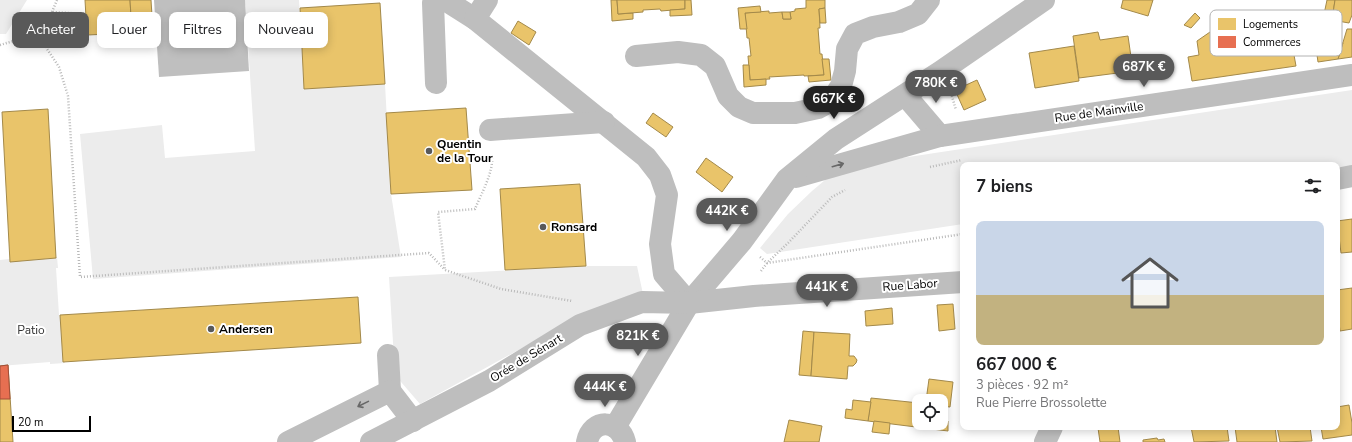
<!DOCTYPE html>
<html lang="fr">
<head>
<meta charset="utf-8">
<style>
  body { margin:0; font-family:"Nunito Sans",sans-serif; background:#f6f6f6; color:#202124; height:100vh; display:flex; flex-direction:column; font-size:15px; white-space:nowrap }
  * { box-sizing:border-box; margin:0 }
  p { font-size:13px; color:#757577 }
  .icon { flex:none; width:22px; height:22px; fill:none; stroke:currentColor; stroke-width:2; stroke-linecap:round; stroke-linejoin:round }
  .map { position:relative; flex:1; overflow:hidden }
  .drawer { position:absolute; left:960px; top:162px; width:380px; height:268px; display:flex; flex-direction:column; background:#fff; border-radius:8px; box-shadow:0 2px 10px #0003 }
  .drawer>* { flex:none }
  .top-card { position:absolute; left:12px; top:12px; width:380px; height:36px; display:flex; gap:8px }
  .controls { position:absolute; left:912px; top:394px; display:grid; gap:8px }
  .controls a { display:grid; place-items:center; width:36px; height:36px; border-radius:8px; background:#fff; box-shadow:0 2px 10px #0003; font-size:20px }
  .scale { position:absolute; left:12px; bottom:10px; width:79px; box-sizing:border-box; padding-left:4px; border:2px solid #000; border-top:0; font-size:11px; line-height:14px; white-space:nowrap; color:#000; -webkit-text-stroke:3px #fff; paint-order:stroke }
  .price { position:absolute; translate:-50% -34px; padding:0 9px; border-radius:14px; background:#595959; color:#fff; font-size:13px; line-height:26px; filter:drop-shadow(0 1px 2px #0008) }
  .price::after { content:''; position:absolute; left:50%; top:24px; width:12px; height:9px; margin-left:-6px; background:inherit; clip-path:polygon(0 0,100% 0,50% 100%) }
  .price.on { background:#222; color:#fff }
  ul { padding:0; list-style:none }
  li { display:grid; align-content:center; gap:8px; height:212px; padding:0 16px }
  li+li { border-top:1px solid #e0e0e0 }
  li span { display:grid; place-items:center; height:124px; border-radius:8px; color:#555 }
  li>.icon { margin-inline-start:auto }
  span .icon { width:72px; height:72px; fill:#fffc; stroke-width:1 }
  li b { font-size:17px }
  h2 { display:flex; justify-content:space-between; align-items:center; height:48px; padding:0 16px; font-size:17px }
  .chip { padding:0 14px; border-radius:8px; background:#fff; box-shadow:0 2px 10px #0003; font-size:14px; line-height:36px }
  .chip.on { background:#595959; color:#fff }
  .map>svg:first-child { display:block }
</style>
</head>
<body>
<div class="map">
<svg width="1352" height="442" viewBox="0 0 1352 442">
  <rect width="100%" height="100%" fill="#fff"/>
  <g fill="#ececec">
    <polygon points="0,0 27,0 6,34 0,34"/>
    <polygon points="245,0 299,0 304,89 385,84 391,194 401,257 93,279 80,134 162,125 165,158 255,151"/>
    <polygon points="1352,90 1352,166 1337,168 1337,165 963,165 963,224 767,254 760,248 788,214 812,191 831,175 855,165"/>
    <polygon points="56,257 57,257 58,268 56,268 59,315 60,315 65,363 50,364 50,362 0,366 0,260 10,259 10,261 56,258"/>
    <polygon points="586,266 637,266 643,294 562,326 420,404 395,375 389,277"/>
  </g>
  <polygon fill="#bfbfbf" points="154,0 245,0 249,71 159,77"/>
  <g fill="#e9c46a" stroke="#a3894a">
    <polygon points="85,0 130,0 132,33 87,35"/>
    <polygon points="130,0 151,0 153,32 132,33"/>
    <polygon points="611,0 617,0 618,14 633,13 633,19 612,21"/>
    <polygon points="617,0 685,0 685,9 661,11 660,9 643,10 643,12 618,14"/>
    <polygon points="685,0 691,0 692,15 670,16 670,10 685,9"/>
    <polygon points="806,0 825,0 825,8 819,9 820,28 818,28 820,54 822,54 824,75 804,76 804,75 769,77 770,79 750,80 748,56 751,56 749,38 747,38 745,13 769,11 769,13 782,12 783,19 791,19 790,12 795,11 795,9 806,8"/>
    <polygon points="1123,0 1153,0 1148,16 1121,8"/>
    <polygon points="1327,0 1335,0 1332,20 1323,19"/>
    <polygon points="1335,0 1352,0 1352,15 1349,23 1332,20"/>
    <polygon points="380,3 385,84 304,89 300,8"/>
    <polygon points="760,6 761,12 745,13 747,29 740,29 738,8"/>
    <polygon points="825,8 826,23 820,23 819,9"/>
    <polygon points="782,12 790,12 791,19 783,19"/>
    <polygon points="1195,13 1200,18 1191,28 1184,25"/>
    <polygon points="518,21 536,32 529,45 511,33"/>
    <polygon points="1347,29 1352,29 1352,57 1338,59"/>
    <polygon points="1224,30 1236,38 1238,52 1292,44 1296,66 1192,81 1188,57 1199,55 1197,41 1210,32"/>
    <polygon points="1098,32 1100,40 1128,36 1133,71 1079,78 1073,36"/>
    <polygon points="1343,43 1338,59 1318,62 1316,48"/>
    <polygon points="1074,46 1079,81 1035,88 1029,53"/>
    <polygon points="822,59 829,59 831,80 809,82 808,76 824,75"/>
    <polygon points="743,65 749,65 750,80 766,79 766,85 744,87"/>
    <polygon points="977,80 986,100 964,110 955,90"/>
    <polygon points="466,108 472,190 391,194 386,113"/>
    <polygon points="48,109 56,258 10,262 2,112"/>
    <polygon points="653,113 673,127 666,137 646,123"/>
    <polygon points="706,158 733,177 722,192 696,172"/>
    <polygon points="580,184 586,266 505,270 500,189"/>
    <polygon points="1352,219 1352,252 1341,253 1337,221"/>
    <polygon points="1352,288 1352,329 1340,331 1337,307 1337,290"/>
    <polygon points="358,297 361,343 63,362 60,315"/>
    <polygon points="953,304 955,329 939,331 937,305"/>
    <polygon points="892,308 893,324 866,326 865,311"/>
    <polygon points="803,331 814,332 811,376 799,375"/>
    <polygon points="814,332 850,334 849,356 854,356 857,360 856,363 853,366 848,366 847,379 811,376"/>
    <polygon points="8,365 13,442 0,442 0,366"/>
    <polygon points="929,379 953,382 950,407 941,406 941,401 926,401"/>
    <polygon points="871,398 919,403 919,423 941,423 941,420 948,421 948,431 868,421"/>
    <polygon points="853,400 871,402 868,421 845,418 846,409 852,410"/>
    <polygon points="1349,405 1352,423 1352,435 1323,439 1321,427 1337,427 1337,407"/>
    <polygon points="789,420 822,426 819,442 784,442"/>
    <polygon points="874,421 890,423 889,434 872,432"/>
    <polygon points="1104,427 1118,427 1120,442 1100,442 1098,428"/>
    <polygon points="1191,427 1227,427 1229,441 1194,442"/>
    <polygon points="1235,427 1275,427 1277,442 1237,442"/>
    <polygon points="1277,427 1310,427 1312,441 1280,442"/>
    <polygon points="1157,438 1158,440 1164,439 1165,442 1143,442 1143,440"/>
  </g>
  <polygon fill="#e76f51" stroke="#a24e39" points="8,365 10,399 0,399 0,366"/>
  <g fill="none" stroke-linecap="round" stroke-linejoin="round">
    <g stroke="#b9b9b9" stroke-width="2.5" stroke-dasharray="1 2" stroke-linecap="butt">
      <polyline points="52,12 57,0"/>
      <polyline points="15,19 37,34 59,67 68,96 80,277 429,253 445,270"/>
      <polyline points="0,45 37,34 52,12 86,14"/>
      <polyline points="951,93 956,110"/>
      <path d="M492,155C494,172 481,194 475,209L438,212L445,270L501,289L572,301"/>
      <polyline points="930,167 962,160"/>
      <polyline points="760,257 767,263 963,234"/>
      <polyline points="761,271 767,263 789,242 832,197 845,190"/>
    </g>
    <g stroke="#bebebe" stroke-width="22">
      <polyline points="434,0 433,3 436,83"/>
      <polyline points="445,0 475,19"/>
      <polyline points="487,0 475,19 646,157 660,175 667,195 660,244 664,274 689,303"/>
      <polyline points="636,56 678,52 701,55 715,66 728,96 739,107 753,113 795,113 818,108 831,101 841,86 845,71 847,49 855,34 873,27 899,22 918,14 929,0"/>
      <polyline points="905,95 940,136"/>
      <polyline points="490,130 604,122"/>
      <polyline points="796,177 940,136 1352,75"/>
      <polyline points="1337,179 1352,176"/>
      <polyline points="388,355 390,391"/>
      <polyline points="615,427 689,303 742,241 787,179 836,139 940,72 1044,0"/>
      <polyline points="288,442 390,391 413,421"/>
      <polyline points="371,442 489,381 580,325 642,302 689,303 754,296 963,282"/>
      <path d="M587,442C592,418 619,419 625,442"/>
      <polyline points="1045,442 1052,427"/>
    </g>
  </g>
  <defs><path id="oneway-shaft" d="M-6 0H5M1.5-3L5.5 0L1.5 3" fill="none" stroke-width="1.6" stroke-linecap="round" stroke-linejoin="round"/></defs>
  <g stroke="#686868">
    <use href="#oneway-shaft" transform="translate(838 165) rotate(-16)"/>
    <use href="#oneway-shaft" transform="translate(363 404) rotate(154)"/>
  </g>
  <g fill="#595959" stroke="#fff" stroke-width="1.5">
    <circle cx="429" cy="151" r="4"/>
    <circle cx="543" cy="227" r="4"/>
    <circle cx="211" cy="329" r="4"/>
  </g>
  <g text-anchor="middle" stroke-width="4" stroke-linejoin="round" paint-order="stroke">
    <g font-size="12" fill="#000" stroke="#fff">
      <text transform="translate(1099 112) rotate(-8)" y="4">Rue de Mainville</text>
      <text transform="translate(910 285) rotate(-4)" y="4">Rue Labor</text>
      <text transform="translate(526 358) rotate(-31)" y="4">Orée de Sénart</text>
    </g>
    <g font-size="12" font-weight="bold" fill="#000" stroke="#fff" text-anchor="start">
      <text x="437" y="148">Quentin<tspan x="437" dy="14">de la Tour</tspan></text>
      <text x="551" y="231">Ronsard</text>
      <text x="219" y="333">Andersen</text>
    </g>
    <g font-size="12" fill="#333" stroke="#fff">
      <text x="31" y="334">Patio</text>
    </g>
  </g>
  <rect x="1210" y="10" width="132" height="46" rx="6" fill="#fff" stroke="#b2b2b2" stroke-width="1"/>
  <rect x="1218" y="18" width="18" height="12" fill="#e9c46a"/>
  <rect x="1218" y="36" width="18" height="12" fill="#e76f51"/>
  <g font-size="11" fill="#000">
    <text x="1243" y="28">Logements</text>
    <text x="1243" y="46">Commerces</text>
  </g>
</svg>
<div class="controls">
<a><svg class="icon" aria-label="locate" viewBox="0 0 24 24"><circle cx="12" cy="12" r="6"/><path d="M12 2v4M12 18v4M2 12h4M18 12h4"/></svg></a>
</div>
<div class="scale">20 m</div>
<b class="price" style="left:1144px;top:88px">687K €</b>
<b class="price" style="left:936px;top:104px">780K €</b>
<b class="price on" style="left:834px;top:120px">667K €</b>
<b class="price" style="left:727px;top:232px">442K €</b>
<b class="price" style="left:827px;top:308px">441K €</b>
<b class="price" style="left:638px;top:357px">821K €</b>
<b class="price" style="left:605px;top:408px">444K €</b>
<div class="top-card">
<a class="chip on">Acheter</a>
<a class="chip">Louer</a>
<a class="chip">Filtres</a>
<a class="chip">Nouveau</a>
</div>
<section class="drawer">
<h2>7 biens<svg class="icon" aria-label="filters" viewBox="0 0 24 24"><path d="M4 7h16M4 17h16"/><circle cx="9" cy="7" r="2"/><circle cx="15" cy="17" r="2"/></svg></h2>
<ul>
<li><span style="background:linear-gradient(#c9d6e8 60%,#c2b280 0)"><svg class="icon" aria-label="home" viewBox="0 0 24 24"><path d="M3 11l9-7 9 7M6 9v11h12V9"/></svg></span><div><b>667 000 €</b><p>3 pièces · 92 m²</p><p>Rue Pierre Brossolette</p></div></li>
</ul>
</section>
</div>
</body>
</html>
